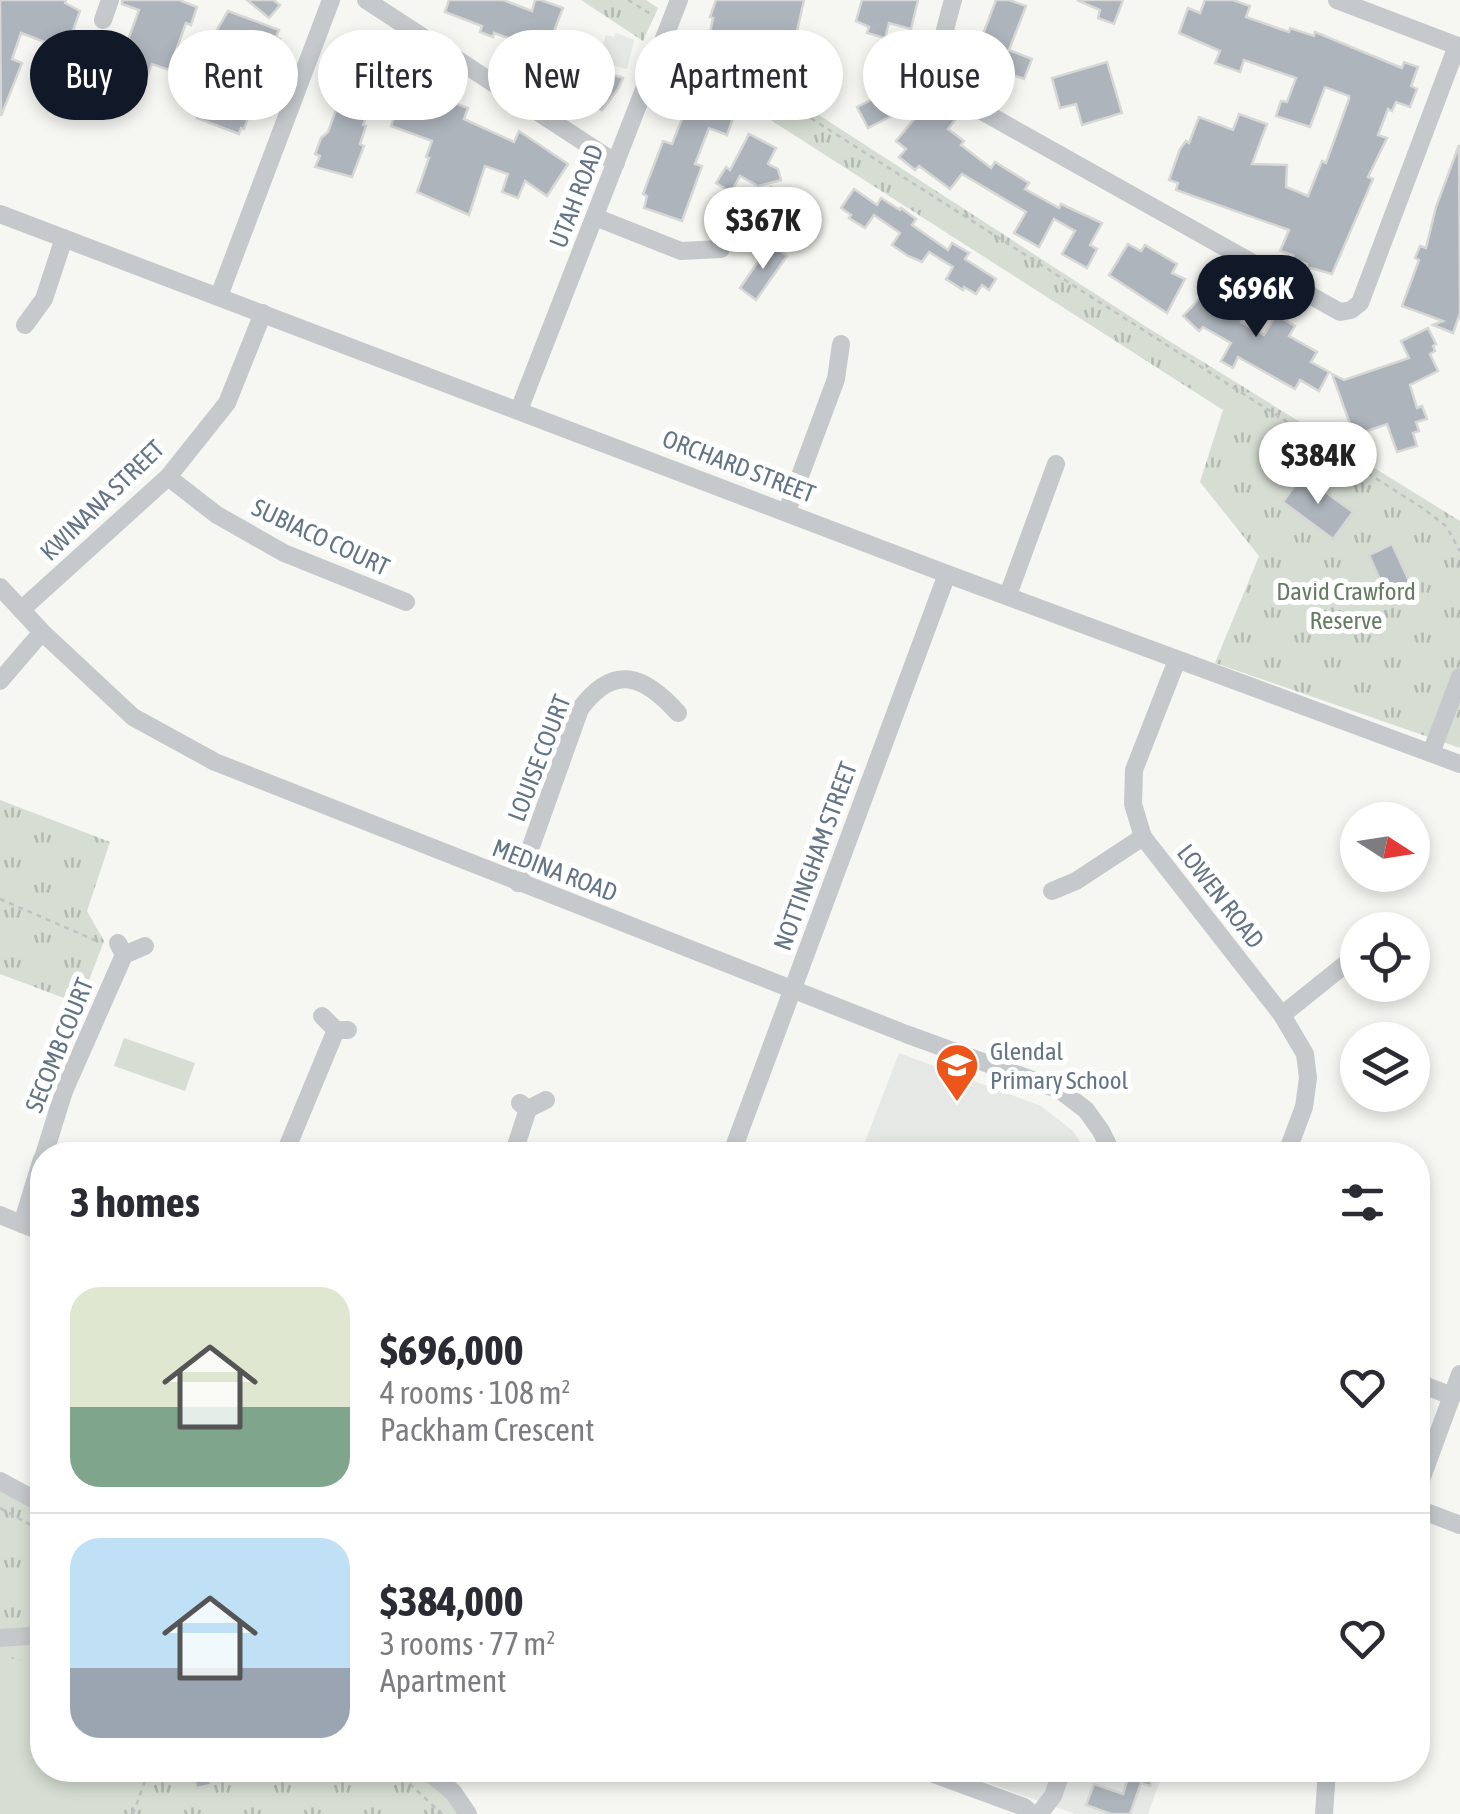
<!DOCTYPE html>
<html lang="en">
<head>
<meta charset="utf-8">
<style>
  body { margin:0; font-family:"Asap Condensed",sans-serif; background:#f2f2f3; color:#2b2b33; height:100vh; display:flex; flex-direction:column; font-size:38px; white-space:nowrap }
  * { box-sizing:border-box; margin:0 }
  p { font-size:32px; color:#7c7c81 }
  .icon { flex:none; width:55px; height:55px; fill:none; stroke:currentColor; stroke-width:2; stroke-linecap:round; stroke-linejoin:round }
  .map { position:relative; flex:1; overflow:hidden }
  .panel { position:absolute; left:30px; top:1142px; width:1400px; height:640px; display:flex; flex-direction:column; background:#fff; border-radius:40px; box-shadow:0 5px 15px #0003 }
  .panel>* { flex:none }
  .hud { position:absolute; left:30px; top:30px; width:1400px; height:90px; display:flex; gap:20px }
  .needle { width:65px; rotate:102deg }
  .buttons { position:absolute; left:1340px; top:802px; display:grid; gap:20px }
  .buttons a { display:grid; place-items:center; width:90px; height:90px; border-radius:50%; background:#fff; box-shadow:0 5px 15px #0003; font-size:50px }
  .price { position:absolute; translate:-50% -85px; padding:0 22px; border-radius:35px; background:#fff; color:#222; font-size:32px; line-height:65px; filter:drop-shadow(0 2px 5px #0008) }
  .price::after { content:''; position:absolute; left:50%; top:60px; width:30px; height:22px; margin-left:-15px; background:inherit; clip-path:polygon(0 0,100% 0,50% 100%) }
  .price.on { background:#111827; color:#fff }
  ul { padding:0; list-style:none }
  li { display:flex; align-items:center; gap:30px; height:250px; padding:0 40px }
  li+li { border-top:2px solid #e1e1e2 }
  li span { display:grid; place-items:center; flex:none; width:280px; height:200px; border-radius:30px; color:#555 }
  li>.icon { margin-inline-start:auto }
  span .icon { width:120px; height:120px; fill:#fffc; stroke-width:1 }
  li b { font-size:42px }
  h2 { display:flex; justify-content:space-between; align-items:center; height:120px; padding:0 40px; font-size:42px }
  .chip { padding:0 35px; border-radius:45px; background:#fff; box-shadow:0 5px 15px #0003; font-size:35px; line-height:90px }
  .chip.on { background:#111827; color:#fff }
  .map>svg:first-child { display:block }
</style>
</head>
<body>
<div class="map">
<svg width="1460" height="1814" viewBox="0 0 1460 1814">
  <defs>
    <pattern id="park-tufts" width="24" height="20" patternUnits="userSpaceOnUse" patternTransform="scale(2.5)"><rect width="24" height="20" fill="#d6ded3"/><path d="M3 7l-1-3M5 7V3M7 7l1-3M15 17l-1-3M17 17v-4M19 17l1-3" fill="none" stroke="#b1b9b1"/></pattern>
  </defs>
  <rect width="100%" height="100%" fill="#f6f6f2"/>
  <g fill="#e6e8e6">
    <polygon points="616,33 634,40 627,69 598,62 606,35 614,37"/>
    <polygon points="899,1053 1041,1106 1073,1131 1088,1155 860,1155"/>
    <polygon points="953,1770 1164,1770 1148,1814 1075,1814"/>
  </g>
  <g fill="url(#park-tufts)">
    <polygon points="581,0 646,0 658,8 643,41"/>
    <polygon points="689,31 1145,326 1460,521 1460,748 1215,663 1259,556 1200,482 1223,410 677,60"/>
    <polygon points="0,800 110,842 87,911 104,941 80,1004 0,974"/>
    <polygon points="0,1481 42,1504 42,1770 426,1770 468,1814 0,1814"/>
  </g>
  <g fill="#d6ded3">
    <polygon points="124,1038 195,1063 185,1091 114,1066"/>
    <polygon points="0,1656 42,1665 42,1770 126,1770 126,1785 115,1814 0,1814"/>
  </g>
  <g fill="#adb4bb" stroke="#d7d7d5" stroke-width="2.5">
    <polygon points="0,0 66,0 65,3 80,11 72,33 122,56 139,10 122,4 122,0 179,0 197,7 191,25 186,23 169,70 152,64 139,97 78,74 79,71 70,68 76,54 21,33 12,59 22,63 1,116"/>
    <polygon points="247,0 273,0 280,5 269,18"/>
    <polygon points="449,0 503,0 532,11 535,0 541,0 563,8 544,57 551,59 546,74 530,68 537,56 517,48 520,42 494,33 493,37 480,32 482,26 445,12"/>
    <polygon points="716,0 804,0 795,40 801,43 783,77 755,62 759,55 709,38 713,18 710,17"/>
    <polygon points="862,0 918,0 911,29 889,23 885,38 867,33 869,27 856,21"/>
    <polygon points="996,0 1009,0 1026,6 1009,50 1032,59 1024,79 1002,71 995,91 978,84 982,74 977,72 982,57 975,55"/>
    <polygon points="1077,0 1123,0 1114,24 1098,18 1100,10"/>
    <polygon points="1205,0 1233,0 1250,6 1246,17 1280,29 1289,32 1290,28 1314,36 1315,32 1402,68 1404,62 1418,67 1411,86 1417,89 1410,107 1396,102 1392,111 1388,109 1378,135 1387,138 1368,177 1373,179 1332,274 1307,267 1307,264 1292,258 1293,255 1280,251 1289,230 1176,190 1178,183 1169,180 1180,149 1186,141 1189,143 1199,117 1233,130 1239,114 1267,124 1252,164 1287,165 1286,187 1308,196 1322,161 1326,163 1349,99 1349,96 1325,87 1310,127 1276,116 1281,101 1287,102 1296,78 1244,60 1240,72 1215,63 1220,51 1179,33 1188,8 1200,13"/>
    <polygon points="228,11 279,30 276,37 280,39 277,49 270,49 268,53 249,99 254,101 244,129 241,128 239,134 197,118 200,110 183,103 190,84 202,89 224,37 215,33"/>
    <polygon points="369,38 398,53 366,94 374,97 363,125 366,126 360,144 364,146 352,177 315,167 320,156 315,154 321,138 328,132 339,102 332,99 345,66 340,63 347,53 353,56"/>
    <polygon points="1107,62 1122,113 1082,125 1076,104 1060,108 1052,78"/>
    <polygon points="594,68 623,78 618,89 602,110 581,103"/>
    <polygon points="409,75 429,86 427,93 468,108 464,119 514,142 519,131 568,164 547,196 525,181 518,198 502,192 508,174 485,166 469,215 417,192 429,158 426,157 432,141 391,126"/>
    <polygon points="688,77 705,86 703,91 737,107 727,135 709,128 695,164 702,166 682,221 644,208 647,196 643,194 663,141 672,144 682,119 674,116"/>
    <polygon points="909,81 919,102 868,128 857,107"/>
    <polygon points="934,95 959,115 948,129 964,141 961,145 991,168 995,162 1029,183 1025,189 1059,208 1061,204 1102,223 1090,245 1097,249 1087,268 1062,254 1075,231 1054,219 1039,247 1014,233 1026,212 962,174 950,189 919,166 915,170 899,157 906,149 896,141"/>
    <polygon points="749,134 776,148 768,164 778,169 781,180 758,186 740,176 731,192 716,183 726,167 730,170"/>
    <polygon points="1459,145 1460,313 1453,333 1433,325 1443,321 1402,306 1419,260 1415,258 1420,246 1426,248 1436,207"/>
    <polygon points="771,187 800,222 775,242 755,217 748,222 740,212"/>
    <polygon points="854,189 877,205 881,198 900,210 901,208 916,219 912,225 948,250 952,243 969,253 965,259 996,279 989,290 982,285 976,294 964,287 963,290 946,279 953,267 929,252 922,262 908,256 892,245 900,233 874,215 865,228 849,218 851,215 841,208"/>
    <polygon points="770,244 787,256 756,300 740,288"/>
    <polygon points="1128,244 1141,251 1145,245 1177,264 1172,273 1185,279 1167,313 1109,275"/>
    <polygon points="1216,281 1230,294 1251,306 1241,322 1264,335 1276,315 1295,326 1289,336 1317,352 1311,362 1329,372 1319,391 1300,380 1295,389 1238,357 1233,368 1221,361 1231,343 1203,327 1199,331 1183,316"/>
    <polygon points="1428,328 1436,344 1433,346 1435,351 1430,354 1438,371 1410,385 1417,408 1422,406 1427,419 1416,422 1419,431 1413,433 1417,446 1397,452 1387,424 1350,437 1346,425 1350,424 1332,374 1344,380 1409,358 1401,341"/>
    <polygon points="1302,475 1353,512 1333,539 1283,502"/>
    <polygon points="1392,544 1416,596 1392,607 1369,555"/>
    <polygon points="193,1770 208,1770 211,1785 196,1788"/>
    <polygon points="1110,1770 1156,1770 1150,1786 1141,1783 1130,1814 1111,1814 1086,1805 1094,1784 1123,1794 1128,1778"/>
  </g>
  <g fill="none" stroke-linecap="round" stroke-linejoin="round">
    <g stroke="#bfc1c3" stroke-width="2.5" stroke-dasharray="5 5" stroke-linecap="butt">
      <polyline points="628,0 654,16"/>
      <polyline points="681,46 707,52 1424,509 1446,526 1460,551"/>
      <polyline points="0,899 101,943"/>
      <polyline points="0,1508 42,1531"/>
      <polyline points="395,1770 442,1814"/>
      <polyline points="148,1775 155,1770"/>
      <polyline points="133,1814 149,1770"/>
    </g>
    <g stroke="#c5c9cc" stroke-width="18">
      <polyline points="366,0 616,163"/>
      <path d="M953,0C944,34 931,65 955,96L1340,312L1351,310L1360,303L1457,46"/>
      <polyline points="1337,0 1460,47"/>
      <polyline points="103,20 110,0"/>
      <polyline points="0,214 947,574 1460,764"/>
      <polyline points="595,217 681,251 721,249"/>
      <polyline points="219,296 331,0"/>
      <polyline points="25,325 44,299 64,238"/>
      <polyline points="519,410 679,0"/>
      <polyline points="168,477 217,515 284,553 406,602"/>
      <polyline points="787,511 836,379 841,344"/>
      <polyline points="0,587 42,632 133,717 215,762 906,1034 1060,1090 1086,1110 1101,1131 1113,1155"/>
      <polyline points="1008,595 1056,464"/>
      <polyline points="21,610 168,477 227,403 263,313"/>
      <polyline points="1177,660 1134,770 1133,804 1143,837 1282,1015 1305,1054 1308,1078 1304,1107 1286,1155"/>
      <polyline points="0,681 42,632"/>
      <polyline points="1431,753 1460,677"/>
      <path d="M518,883L580,709C614,663 644,675 678,713"/>
      <polyline points="1052,891 1076,881 1143,837"/>
      <polyline points="1374,930 1375,928"/>
      <polyline points="118,943 124,955 145,946"/>
      <polyline points="1282,1015 1358,954"/>
      <polyline points="322,1016 336,1030 348,1030"/>
      <polyline points="520,1103 528,1109 546,1100"/>
      <polyline points="44,1155 64,1091 124,955"/>
      <polyline points="284,1155 336,1030"/>
      <polyline points="513,1155 528,1109"/>
      <polyline points="731,1155 947,574"/>
      <polyline points="0,1215 42,1232"/>
      <polyline points="22,1224 42,1159"/>
      <polyline points="1418,1383 1452,1396"/>
      <polyline points="0,1481 42,1504"/>
      <polyline points="1418,1488 1460,1374"/>
      <polyline points="1418,1509 1460,1525"/>
      <polyline points="0,1638 42,1635"/>
      <polyline points="426,1770 453,1792 468,1814"/>
      <polyline points="923,1770 1024,1807 1032,1814"/>
      <polyline points="1039,1814 1053,1796 1062,1770"/>
      <polyline points="1324,1814 1327,1770"/>
    </g>
  </g>
  <defs>
    <g id="school-pin" transform="scale(2.25)"><path d="M0 17L-7.5 6A9.5 9.5 0 1 1 7.5 6Z" fill="#ee551a" stroke="#fff"/><path d="M0-5L7-2L0 1L-7-2ZM-4 1L0 2.5L4 1V4Q0 6-4 4Z" fill="#fff"/></g>
  </defs>
  <g fill-rule="evenodd">
    <use href="#school-pin" x="957" y="1065"/>
  </g>
  <g text-anchor="middle" stroke-width="10" stroke-linejoin="round" paint-order="stroke">
    <g font-size="25" fill="#637485" stroke="#fff">
      <text transform="translate(576 196) rotate(-69)" y="9">UTAH ROAD</text>
      <text transform="translate(739 466) rotate(21)" y="9">ORCHARD STREET</text>
      <text transform="translate(102 500) rotate(-44)" y="9">KWINANA STREET</text>
      <text transform="translate(321 537) rotate(25)" y="9">SUBIACO COURT</text>
      <text transform="translate(539 758) rotate(-69)" y="9">LOUISE COURT</text>
      <text transform="translate(815 856) rotate(-70)" y="9">NOTTINGHAM STREET</text>
      <text transform="translate(555 870) rotate(21)" y="9">MEDINA ROAD</text>
      <text transform="translate(1221 896) rotate(52)" y="9">LOWEN ROAD</text>
      <text transform="translate(59 1045) rotate(-68)" y="9">SECOMB COURT</text>
    </g>
    <g font-size="25" fill="#667c62" stroke="#fff">
      <text x="1346" y="600">David Crawford<tspan x="1346" dy="29">Reserve</tspan></text>
    </g>
    <g font-size="25" fill="#637485" stroke="#fff" text-anchor="start">
      <text x="990" y="1060">Glendal<tspan x="990" dy="29">Primary School</tspan></text>
    </g>
  </g>
</svg>
<div class="buttons">
<a><svg class="needle" viewBox="-14 -14 28 28"><path d="M0-13l5 13h-10z" fill="#e53935"/><path d="M0 13l5-13h-10z" fill="#7c7c81"/></svg></a>
<a><svg class="icon" aria-label="locate" viewBox="0 0 24 24"><circle cx="12" cy="12" r="6"/><path d="M12 2v4M12 18v4M2 12h4M18 12h4"/></svg></a>
<a><svg class="icon" aria-label="layers" viewBox="0 0 24 24"><path d="M12 4l9 5-9 5-9-5zM3 14l9 5 9-5"/></svg></a>
</div>
<b class="price" style="left:763px;top:272px">$367K</b>
<b class="price on" style="left:1256px;top:340px">$696K</b>
<b class="price" style="left:1318px;top:507px">$384K</b>
<div class="hud">
<a class="chip on">Buy</a>
<a class="chip">Rent</a>
<a class="chip">Filters</a>
<a class="chip">New</a>
<a class="chip">Apartment</a>
<a class="chip">House</a>
</div>
<section class="panel">
<h2>3 homes<svg class="icon" aria-label="filters" viewBox="0 0 24 24"><path d="M4 7h16M4 17h16"/><circle cx="9" cy="7" r="2"/><circle cx="15" cy="17" r="2"/></svg></h2>
<ul>
<li><span style="background:linear-gradient(#dfe7d0 60%,#7fa58c 0)"><svg class="icon" aria-label="home" viewBox="0 0 24 24"><path d="M3 11l9-7 9 7M6 9v11h12V9"/></svg></span><div><b>$696,000</b><p>4 rooms · 108 m²</p><p>Packham Crescent</p></div><svg class="icon" aria-label="heart" viewBox="0 0 24 24"><path d="M12 20l-8-8c-3-5 5-10 8-4 3-6 11-1 8 4z"/></svg></li>
<li><span style="background:linear-gradient(#bfe0f5 65%,#9aa5b1 0)"><svg class="icon" aria-label="home" viewBox="0 0 24 24"><path d="M3 11l9-7 9 7M6 9v11h12V9"/></svg></span><div><b>$384,000</b><p>3 rooms · 77 m²</p><p>Apartment</p></div><svg class="icon" aria-label="heart" viewBox="0 0 24 24"><path d="M12 20l-8-8c-3-5 5-10 8-4 3-6 11-1 8 4z"/></svg></li>
</ul>
</section>
</div>
</body>
</html>
